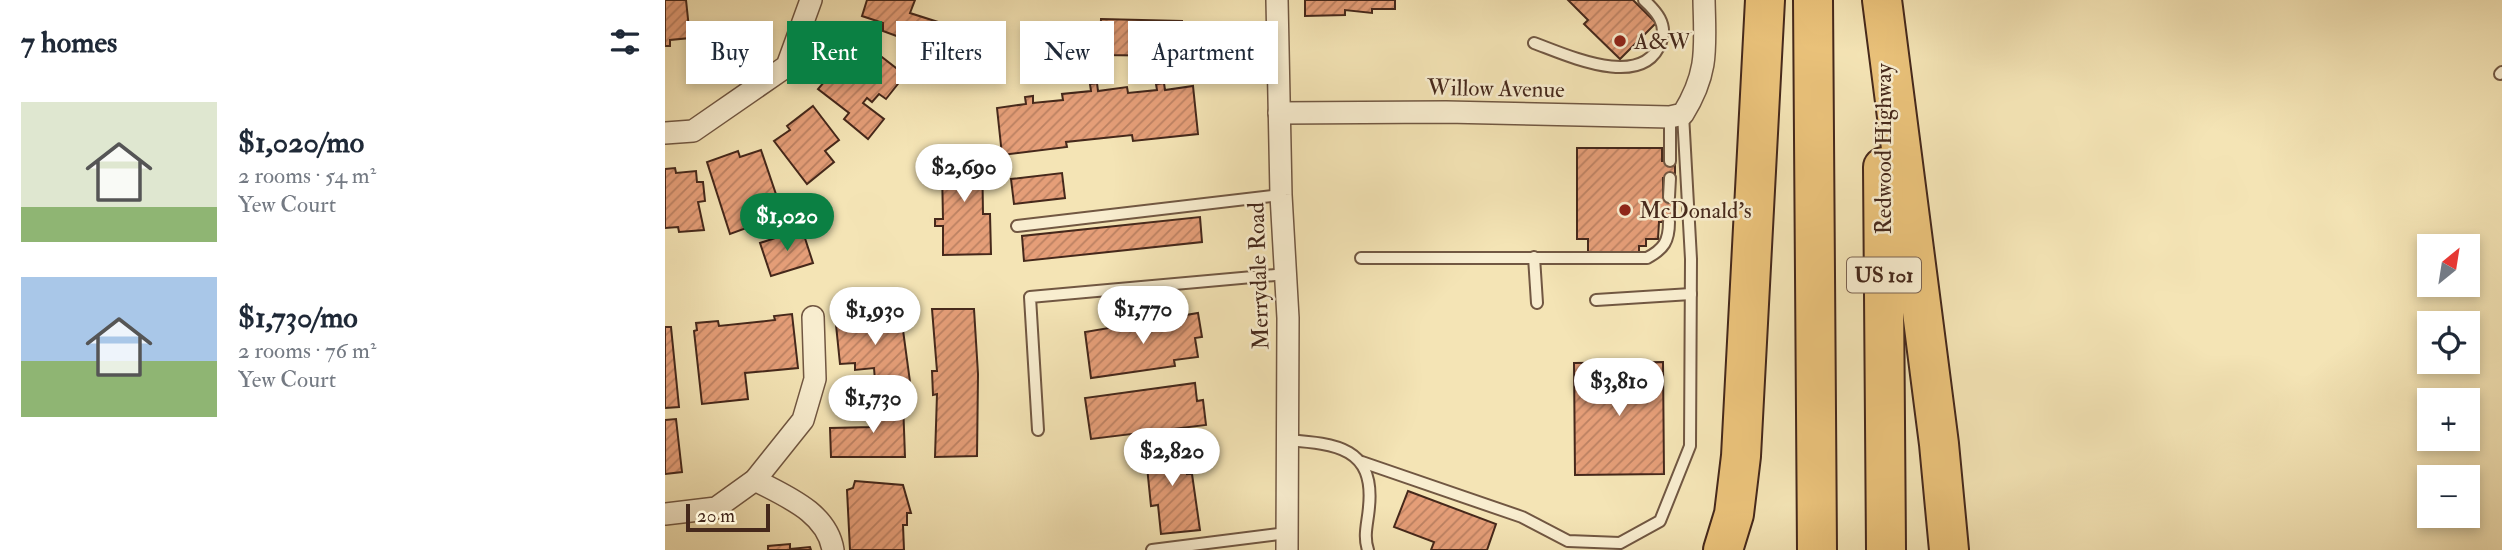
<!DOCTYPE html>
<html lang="en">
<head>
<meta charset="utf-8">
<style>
  body { margin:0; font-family:"IM FELL Double Pica",serif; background:#f6f6f7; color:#1f2937; height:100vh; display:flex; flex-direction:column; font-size:26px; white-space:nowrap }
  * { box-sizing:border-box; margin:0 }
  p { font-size:23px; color:#747a83 }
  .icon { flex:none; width:38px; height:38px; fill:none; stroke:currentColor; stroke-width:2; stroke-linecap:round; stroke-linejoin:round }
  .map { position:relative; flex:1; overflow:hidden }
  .panel { display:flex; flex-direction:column; background:#fff; width:665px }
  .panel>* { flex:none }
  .hud { position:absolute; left:21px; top:21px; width:665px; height:63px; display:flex; gap:14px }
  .needle { width:46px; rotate:30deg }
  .controls { position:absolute; left:1752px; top:234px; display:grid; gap:14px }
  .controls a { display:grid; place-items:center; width:63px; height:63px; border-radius:0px; background:#fff; box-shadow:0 4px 10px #0003; font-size:35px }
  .scale { position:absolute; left:21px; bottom:18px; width:84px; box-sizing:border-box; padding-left:7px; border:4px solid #45281b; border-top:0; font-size:19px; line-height:24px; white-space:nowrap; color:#45281b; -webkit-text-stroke:5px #f8edcf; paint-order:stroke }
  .price { position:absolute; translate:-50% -60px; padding:0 16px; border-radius:24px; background:#fff; color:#222; font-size:23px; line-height:46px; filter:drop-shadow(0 2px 4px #0008) }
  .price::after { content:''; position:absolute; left:50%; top:42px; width:21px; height:16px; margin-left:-10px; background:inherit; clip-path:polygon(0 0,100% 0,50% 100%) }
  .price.on { background:#0b8043; color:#fff }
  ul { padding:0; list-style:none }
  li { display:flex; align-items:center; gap:21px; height:175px; padding:0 21px }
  li span { display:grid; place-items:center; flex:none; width:196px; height:140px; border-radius:0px; color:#555 }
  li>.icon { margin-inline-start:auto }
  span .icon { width:84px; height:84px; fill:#fffc; stroke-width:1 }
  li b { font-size:30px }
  h2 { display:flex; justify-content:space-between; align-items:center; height:84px; padding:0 21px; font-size:30px }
  .pill { padding:0 24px; border-radius:0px; background:#fff; box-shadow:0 4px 10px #0003; font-size:24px; line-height:63px }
  .pill.on { background:#0b8043; color:#fff }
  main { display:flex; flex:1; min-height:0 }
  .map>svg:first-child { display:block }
</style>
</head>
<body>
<main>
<section class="panel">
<h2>7 homes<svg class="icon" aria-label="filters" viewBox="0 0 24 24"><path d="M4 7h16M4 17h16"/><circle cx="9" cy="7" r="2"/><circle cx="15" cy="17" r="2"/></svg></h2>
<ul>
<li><span style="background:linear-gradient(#dfe7d0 75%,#8fb573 0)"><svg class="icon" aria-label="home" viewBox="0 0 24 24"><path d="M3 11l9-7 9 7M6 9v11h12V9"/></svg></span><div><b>$1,020/mo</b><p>2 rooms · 54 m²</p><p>Yew Court</p></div></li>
<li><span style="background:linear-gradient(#a9c7e8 60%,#8fb573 0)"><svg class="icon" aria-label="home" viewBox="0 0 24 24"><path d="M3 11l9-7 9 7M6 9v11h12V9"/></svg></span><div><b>$1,730/mo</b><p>2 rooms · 76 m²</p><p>Yew Court</p></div></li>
</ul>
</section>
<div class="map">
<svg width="1837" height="550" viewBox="0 0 1837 550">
  <defs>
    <pattern id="building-hatch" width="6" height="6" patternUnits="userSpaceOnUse" patternTransform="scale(1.75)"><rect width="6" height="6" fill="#e59e78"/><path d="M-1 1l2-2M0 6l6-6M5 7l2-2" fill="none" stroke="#bb8162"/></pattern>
  </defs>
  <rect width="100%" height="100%" fill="#f4e4b5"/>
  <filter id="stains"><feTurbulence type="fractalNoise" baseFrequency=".00286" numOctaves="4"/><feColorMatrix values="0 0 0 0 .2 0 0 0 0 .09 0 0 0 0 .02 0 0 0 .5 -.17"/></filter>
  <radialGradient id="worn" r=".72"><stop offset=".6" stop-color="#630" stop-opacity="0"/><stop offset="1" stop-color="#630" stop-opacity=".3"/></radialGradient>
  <g fill="url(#building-hatch)" stroke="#45281b" stroke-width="2">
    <polygon points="0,0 21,0 25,38 5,40 5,46 0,46"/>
    <polygon points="202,0 250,0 245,13 273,22 264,48 218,31 218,23 197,16"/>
    <polygon points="640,0 730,0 730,9 707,9 707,13 680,10 680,15 640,16"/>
    <polygon points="903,0 968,0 991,23 955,59 919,24 923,20"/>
    <polygon points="436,19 517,21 517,56 435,55"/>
    <polygon points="195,40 240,75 221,99 214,94 207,102 202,98 198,103 219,119 203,139 179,119 184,113 153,89"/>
    <polygon points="432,83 433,91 462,87 463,93 492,90 491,84 499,83 500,90 528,86 533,134 468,141 467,135 401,142 402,147 337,155 332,108 361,104 360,97 368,96 368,103 398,100 397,94 426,91 425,84"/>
    <polygon points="148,106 174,140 160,151 169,162 142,184 109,141 125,130 122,126"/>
    <polygon points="317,148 318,214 325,214 326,254 278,255 278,226 270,226 270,219 278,219 277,170 270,170 270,166 277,166 277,149"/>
    <polygon points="912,148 997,148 997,161 1010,161 1010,178 998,178 998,197 1008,197 1009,222 994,222 993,239 981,239 981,246 974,246 974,253 923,253 923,239 912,239"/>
    <polygon points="96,150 119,218 96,226 90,210 82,212 87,226 65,234 42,162 73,151 75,157"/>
    <polygon points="10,168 11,173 31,171 32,182 38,182 40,201 33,202 39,230 14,232 13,227 0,228 0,169"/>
    <polygon points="397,173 400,198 349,204 346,179"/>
    <polygon points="535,217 537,242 359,261 357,236"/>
    <polygon points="137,229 148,263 106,276 95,243"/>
    <polygon points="235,308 246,389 211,393 209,368 190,370 190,363 175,364 170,315"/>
    <polygon points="267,309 309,309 313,374 312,456 270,457 272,394 268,395 267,371 272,371"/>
    <polygon points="533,313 537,337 530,338 533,357 509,360 510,366 426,378 420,332"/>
    <polygon points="127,314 133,368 80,373 83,399 37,404 29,331 32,330 31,323 53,321 54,326 110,320 109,316"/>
    <polygon points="0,327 6,327 14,407 0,408"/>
    <polygon points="998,362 999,474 910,475 909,363"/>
    <polygon points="530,383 532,401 538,400 541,425 426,439 420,398"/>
    <polygon points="238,402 240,457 166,457 165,428 208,427 207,404"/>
    <polygon points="11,419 17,472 0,474 0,420"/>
    <polygon points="521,443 522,474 527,474 535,530 496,534 493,505 486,506 480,447"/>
    <polygon points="190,481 238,485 246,513 242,513 242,525 238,525 239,550 185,550 182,490 188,488"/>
    <polygon points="743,491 831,524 822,550 766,550 769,542 729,527"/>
    <polygon points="125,544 125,549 145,547 146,550 103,550 103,546"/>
  </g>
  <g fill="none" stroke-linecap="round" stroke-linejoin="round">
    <g stroke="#715742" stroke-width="14">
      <g id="service">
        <path d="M869,43C902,55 978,91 996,42C1003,24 991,11 979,0"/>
        <polyline points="1835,74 1837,72"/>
        <polyline points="1005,117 1005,161"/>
        <polyline points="1004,197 1005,178"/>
        <polyline points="352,226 616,195"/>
        <polyline points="869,257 872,303"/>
        <path d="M696,258H982C999,249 1004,241 1004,222"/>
        <polyline points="931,300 1026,294"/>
        <polyline points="373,430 365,297 621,274"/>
        <path d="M622,440C671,444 710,447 704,507C703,522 698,535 703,550"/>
        <polyline points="697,462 857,517 903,541 955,543 995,521 1025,446 1026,259 1018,114"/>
        <polyline points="487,550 622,533"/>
      </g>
    </g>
    <g stroke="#715742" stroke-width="24">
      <g id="minor">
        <polyline points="612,0 616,195 623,318 622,550"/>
        <path d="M614,113L781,112L1005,117L1018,114C1044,72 1040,48 1039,0"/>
        <polyline points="0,133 28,131 122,66 146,0"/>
        <path d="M90,480C120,496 162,512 168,550"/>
        <polyline points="0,514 51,508 90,480 138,420 150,379 148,317"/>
      </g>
    </g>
    <g stroke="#45281b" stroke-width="42">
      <g id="motorway">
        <polyline points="1148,0 1152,550"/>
        <polyline points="1217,0 1274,444 1284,550"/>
        <polyline points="1218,167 1221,550"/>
        <polyline points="1058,550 1069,514 1076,456 1100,0"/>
      </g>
    </g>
    <use href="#service" stroke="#f8edcf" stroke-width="10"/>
    <use href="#minor" stroke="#f8edcf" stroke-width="21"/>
    <use href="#motorway" stroke="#eac27a" stroke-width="38"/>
  </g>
  <g fill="#8f2418" stroke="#f8edcf" stroke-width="2.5">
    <circle cx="955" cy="41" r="7"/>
    <circle cx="960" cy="210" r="7"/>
  </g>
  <g text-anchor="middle" stroke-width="5" stroke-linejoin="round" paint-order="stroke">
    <rect fill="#f8edcf" stroke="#7b6351" stroke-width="2" x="1182" y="257.5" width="74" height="35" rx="5"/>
    <g font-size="21" font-weight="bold" fill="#45281b">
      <text x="1219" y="282">US 101</text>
    </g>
    <g font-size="23" fill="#45281b" stroke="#f8edcf" text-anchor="start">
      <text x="969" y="49">A&amp;W</text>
      <text x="974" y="218">McDonald's</text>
    </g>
    <g font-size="23" fill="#45281b" stroke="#f8edcf">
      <text transform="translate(831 88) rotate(1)" y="8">Willow Avenue</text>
      <text transform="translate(1218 149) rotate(-90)" y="8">Redwood Highway</text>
      <text transform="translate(593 276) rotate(-92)" y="8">Merrydale Road</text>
    </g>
  </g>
  <rect width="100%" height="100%" filter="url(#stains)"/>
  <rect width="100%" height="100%" fill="url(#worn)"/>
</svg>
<div class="controls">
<a><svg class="needle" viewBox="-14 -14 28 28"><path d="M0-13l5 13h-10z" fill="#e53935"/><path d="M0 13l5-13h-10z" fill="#747a83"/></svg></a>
<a><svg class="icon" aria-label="locate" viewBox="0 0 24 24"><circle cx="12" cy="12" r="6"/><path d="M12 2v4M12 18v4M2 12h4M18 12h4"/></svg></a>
<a>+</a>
<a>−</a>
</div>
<div class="scale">20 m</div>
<b class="price" style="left:299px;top:204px">$2,690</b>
<b class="price on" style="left:122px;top:253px">$1,020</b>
<b class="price" style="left:478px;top:346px">$1,770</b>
<b class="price" style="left:210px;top:347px">$1,930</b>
<b class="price" style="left:954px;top:418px">$3,810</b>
<b class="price" style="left:208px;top:435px">$1,730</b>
<b class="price" style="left:507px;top:488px">$2,820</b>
<div class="hud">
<a class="pill">Buy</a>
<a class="pill on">Rent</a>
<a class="pill">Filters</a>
<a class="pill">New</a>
<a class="pill">Apartment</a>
</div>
</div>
</main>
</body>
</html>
